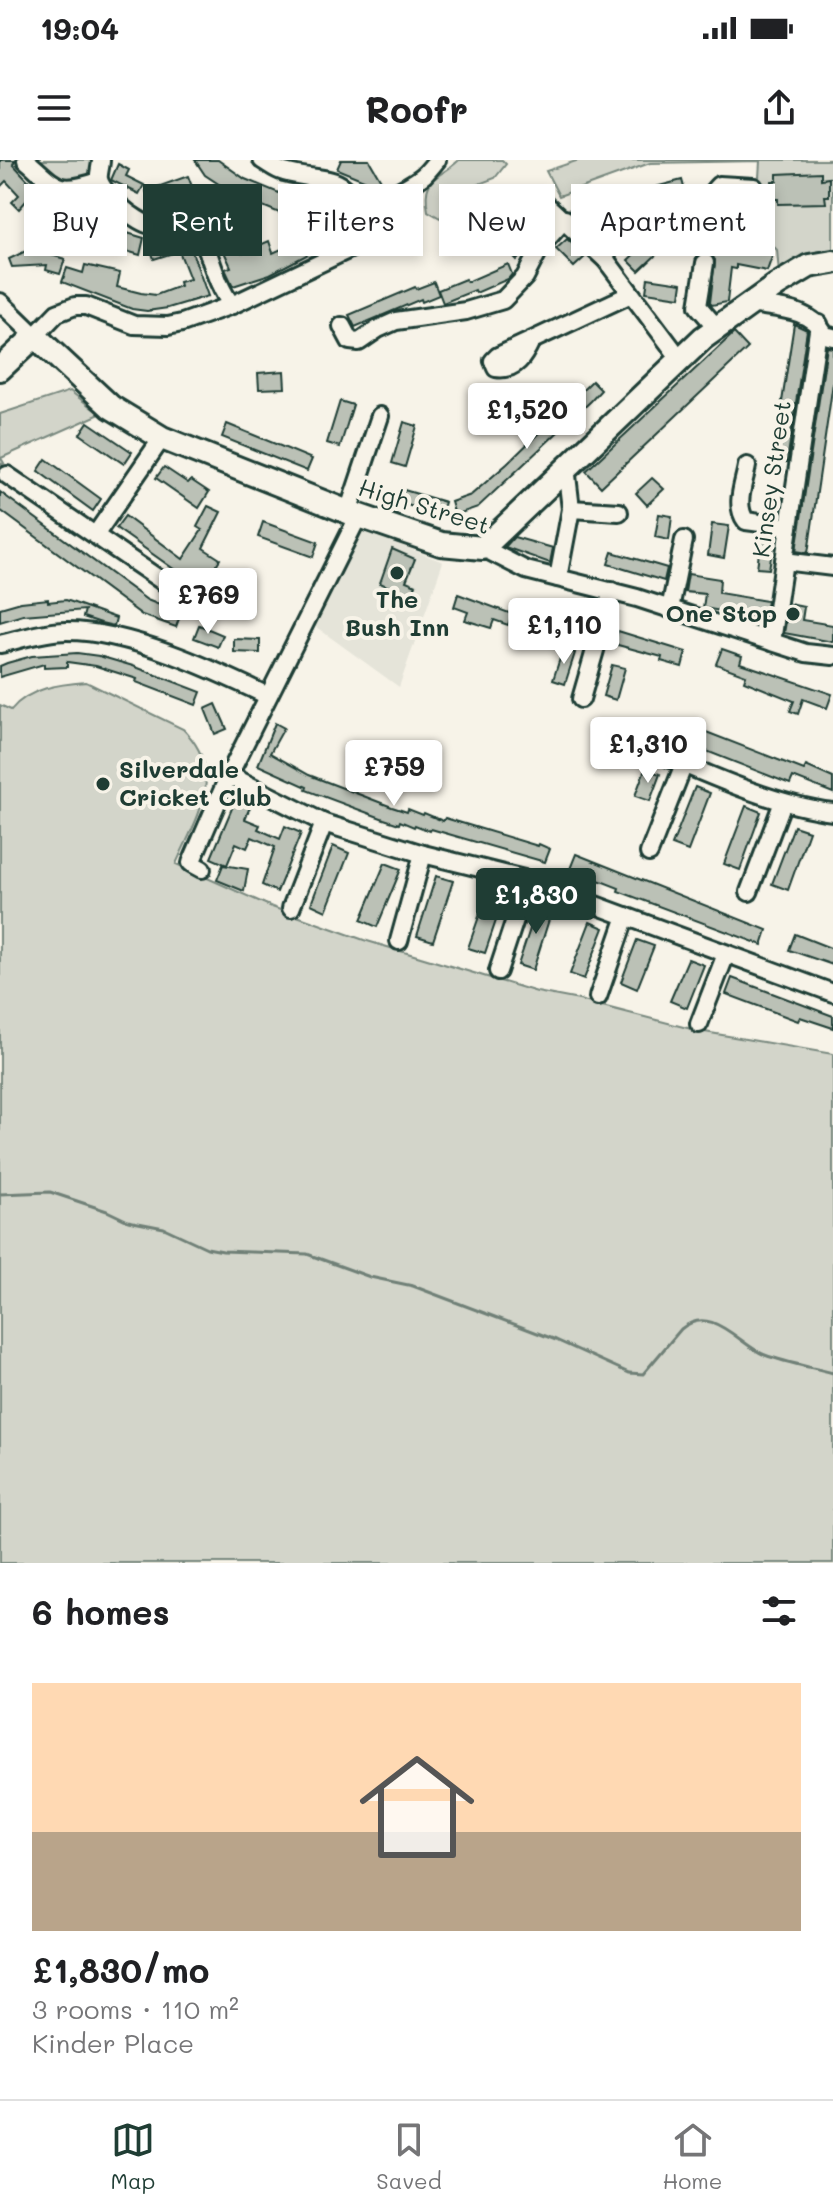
<!DOCTYPE html>
<html lang="en">
<head>
<meta charset="utf-8">
<style>
  body { margin:0; font-family:Mali,sans-serif; background:#f2f2f2; color:#202124; height:100vh; display:flex; flex-direction:column; font-size:30px; white-space:nowrap }
  * { box-sizing:border-box; margin:0 }
  p { font-size:26px; color:#757577 }
  .icon { flex:none; width:44px; height:44px; fill:none; stroke:currentColor; stroke-width:2; stroke-linecap:round; stroke-linejoin:round }
  .map { position:relative; height:1403px; overflow:hidden }
  .side { display:flex; flex-direction:column; background:#fff; flex:1 }
  .side>* { flex:none }
  .hud { position:absolute; left:24px; top:24px; width:786px; height:72px; display:flex; gap:16px }
  .price { position:absolute; translate:-50% -68px; padding:0 18px; border-radius:8px; background:#fff; color:#222; font-size:26px; line-height:52px; filter:drop-shadow(0 2px 4px #0008) }
  .price::after { content:''; position:absolute; left:50%; top:48px; width:24px; height:18px; margin-left:-12px; background:inherit; clip-path:polygon(0 0,100% 0,50% 100%) }
  .price.on { background:#1f3d34; color:#fff }
  ul { padding:0; list-style:none }
  li { display:grid; align-content:center; gap:16px; height:424px; padding:0 32px }
  li+li { border-top:2px solid #e0e0e0 }
  li span { display:grid; place-items:center; height:248px; border-radius:0px; color:#555 }
  li>.icon { margin-inline-start:auto }
  span .icon { width:144px; height:144px; fill:#fffc; stroke-width:1 }
  li b { font-size:34px }
  h2 { display:flex; justify-content:space-between; align-items:center; height:96px; padding:0 32px; font-size:34px }
  .chip { padding:0 28px; border-radius:0px; background:#fff; box-shadow:0 4px 12px #0003; font-size:28px; line-height:72px }
  .chip.on { background:#1f3d34; color:#fff }
  .status { display:flex; justify-content:space-between; align-items:center; height:56px; padding:0 40px; background:#fff; direction:ltr }
  .status svg { height:22px; fill:currentColor }
  header { display:flex; justify-content:space-between; align-items:center; height:104px; padding:0 32px; background:#fff; font-size:36px; font-weight:700 }
  .dock { display:flex; justify-content:space-around; align-items:center; height:112px; border-top:2px solid #e0e0e0; background:#fff; font-size:22px; color:#757577 }
  .dock a { display:grid; justify-items:center; gap:4px }
  .dock .on { color:#1f3d34 }
  .map>svg:first-child { display:block }
</style>
</head>
<body>
<div class="status"><b>19:04</b><svg viewBox="0 0 49 12"><path d="M0 12V9h3v3zM5 12V6h3v6zM10 12V3h3v9zM15 12V0h3v12zM26 1h20v11H26zM47 4h2v5h-2z"/></svg></div>
<header><svg class="icon" aria-label="menu" viewBox="0 0 24 24"><path d="M4 6h16M4 12h16M4 18h16"/></svg>Roofr<svg class="icon" aria-label="share" viewBox="0 0 24 24"><path d="M12 15V3M7 8l5-5 5 5M5 13v7h14v-7"/></svg></header>
<div class="map">
<svg width="833" height="1403" viewBox="0 0 833 1403">
  <rect width="100%" height="100%" fill="#f7f3e8"/>
  <filter id="ink" filterUnits="userSpaceOnUse"><feTurbulence type="fractalNoise" baseFrequency=".0125" numOctaves="2"/><feDisplacementMap in="SourceGraphic" scale="16" xChannelSelector="R" yChannelSelector="G"/><feConvolveMatrix kernelMatrix="1 2 1 2 8 2 1 2 1" color-interpolation-filters="sRGB"/></filter>
  <g filter="url(#ink)">
    <polygon fill="#e5e4d9" points="365,371 443,402 399,527 312,464 360,373"/>
    <g fill="#d3d5ca" stroke="#79897f" stroke-width="2">
      <polygon points="28,0 101,0 99,21 56,27"/>
      <path d="M459,0H502L506,4L495,18L460,31L440,58L428,51C421,15 440,19 459,0Z"/>
      <polygon points="579,0 833,0 833,91 803,101 793,101 779,114 777,90 756,68 760,1 650,3 559,36 546,11"/>
      <polygon points="70,231 100,254 1,298 4,303 0,305 0,254"/>
      <path d="M86,522L183,569C228,614 196,658 176,704L272,747L364,780L537,832L579,840L699,871L833,894V1403H0V545L11,550C28,528 60,524 86,522Z"/>
    </g>
    <g fill="none" stroke-linecap="round" stroke-linejoin="round">
      <path stroke="#6f8077" stroke-width="3" d="M0,1034L50,1032L107,1051L128,1061L164,1068L207,1088L223,1091L307,1094L370,1117L413,1126L556,1180L629,1213L643,1214L681,1169C712,1143 739,1185 765,1195C787,1203 810,1207 833,1213"/>
    </g>
    <g fill="#bbc1b6" stroke="#1f3d34" stroke-width="2">
      <polygon points="0,0 15,0 13,4 37,30 39,28 51,40 40,52 27,40 19,49 12,42 19,35 6,21 0,27"/>
      <polygon points="195,0 218,0 245,19 296,40 289,57 234,34 205,15"/>
      <polygon points="341,0 369,0 383,24 364,35 357,25 364,20 337,9"/>
      <polygon points="118,4 129,10 126,16 144,25 139,34 111,20"/>
      <polygon points="821,12 821,19 829,18 829,36 825,36 826,43 778,44 778,39 773,39 772,21 777,21 777,14"/>
      <polygon points="188,16 194,32 152,48 146,31"/>
      <polygon points="682,20 686,35 591,60 587,45"/>
      <polygon points="304,27 324,31 321,38 328,41 324,51 298,41"/>
      <polygon points="96,37 103,45 105,60 108,61 105,72 84,66 84,71 72,71 72,57 56,56 57,39 85,40"/>
      <polygon points="729,41 739,43 738,47 744,48 738,78 742,79 742,82 771,87 770,94 773,94 767,111 736,105 736,109 731,108 727,142 712,145 710,143 715,100 708,92 693,95 696,76 711,78 719,43 728,45"/>
      <polygon points="325,54 331,65 342,59 349,73 270,114 233,126 225,109 231,107 211,63 228,56 242,93 269,81 273,93 306,78 300,66"/>
      <polygon points="536,54 546,64 527,83 529,85 526,91 517,100 507,89 528,69 525,65"/>
      <polygon points="107,67 144,78 140,95 102,84"/>
      <polygon points="184,71 187,71 193,85 190,86 208,136 168,148 147,151 132,149 62,122 67,108 83,113 85,105 120,113 117,127 141,133 156,135 180,126 179,122 190,119 179,91 154,99 149,84"/>
      <polygon points="682,72 686,87 663,93 659,78"/>
      <polygon points="567,79 586,96 574,107 556,89"/>
      <polygon points="645,84 656,95 639,111 628,100"/>
      <polygon points="30,89 41,89 41,92 65,99 60,114 46,110 47,105 12,107 9,99"/>
      <polygon points="508,104 512,114 508,119 476,133 475,130 443,143 438,130 465,119 467,122"/>
      <polygon points="648,118 682,123 680,137 646,132"/>
      <polygon points="434,122 439,135 422,142 421,139 355,167 349,155 415,127 416,129"/>
      <polygon points="794,164 807,170 787,302 773,300"/>
      <polygon points="734,173 748,188 601,327 586,311"/>
      <polygon points="827,187 833,188 833,223 808,393 796,391"/>
      <polygon points="284,211 285,228 259,229 258,213"/>
      <polygon points="592,221 601,230 591,241 478,347 455,355 451,342 471,335 507,304"/>
      <polygon points="340,241 353,245 340,287 327,283"/>
      <polygon points="88,262 132,292 124,304 80,274"/>
      <polygon points="404,262 417,266 405,307 392,303"/>
      <polygon points="227,264 312,299 307,311 222,277"/>
      <polygon points="46,299 101,339 93,351 38,311"/>
      <polygon points="164,307 188,323 191,320 209,332 199,348 156,318"/>
      <polygon points="652,318 664,329 647,345 636,333"/>
      <polygon points="404,330 445,342 441,355 400,343"/>
      <polygon points="0,332 147,440 181,453 176,467 142,455 0,350"/>
      <polygon points="208,346 221,352 203,388 220,399 215,407 227,416 211,439 205,434 201,425 192,422 116,368 125,356 183,399 202,370 197,367"/>
      <polygon points="659,354 672,356 669,380 655,377"/>
      <polygon points="263,362 318,382 313,397 258,377"/>
      <polygon points="712,364 729,366 724,398 708,395"/>
      <polygon points="514,377 553,388 550,403 505,387"/>
      <polygon points="761,377 774,379 769,409 757,408"/>
      <polygon points="392,389 415,399 406,421 416,425 411,437 380,423"/>
      <polygon points="612,392 667,408 664,421 608,404"/>
      <polygon points="688,414 720,419 719,433 767,441 764,458 703,448 705,434 685,432"/>
      <polygon points="458,434 512,454 508,465 494,460 491,468 465,460 468,452 454,447"/>
      <polygon points="48,439 48,442 66,440 116,458 114,466 101,463 83,457 85,450 23,455 0,462 0,448 21,442"/>
      <polygon points="789,444 804,447 802,460 833,465 833,482 784,473"/>
      <polygon points="548,450 590,462 586,474 545,463"/>
      <polygon points="199,465 223,475 218,487 194,478"/>
      <polygon points="618,471 686,492 682,507 661,501 662,497 614,484"/>
      <polygon points="234,479 260,480 260,493 234,492"/>
      <polygon points="563,489 575,493 565,524 553,520"/>
      <polygon points="722,489 742,496 740,503 832,534 827,548 803,539 798,554 790,551 794,541 744,521 746,515 716,504"/>
      <polygon points="77,493 99,496 133,506 201,532 196,545 136,522 137,519 96,506 67,502 67,507 44,508 44,504 0,517 0,506 7,503 32,496"/>
      <polygon points="612,505 625,508 616,540 603,536"/>
      <polygon points="216,544 227,569 215,574 205,549"/>
      <polygon points="275,563 284,568 270,593 309,615 392,647 407,652 408,649 423,655 424,653 443,661 445,658 538,686 539,684 550,689 545,702 431,669 430,671 415,665 414,667 400,661 399,664 384,659 306,630 307,627 258,605"/>
      <polygon points="683,563 804,610 806,606 833,618 833,633 793,617 790,624 676,579"/>
      <polygon points="645,609 660,614 650,641 635,636"/>
      <polygon points="695,627 710,633 688,691 672,685"/>
      <polygon points="235,641 250,647 245,659 260,665 258,669 280,679 285,666 301,673 277,732 262,725 275,687 252,677 247,688 236,683 227,705 211,698"/>
      <polygon points="746,646 761,652 740,710 724,704"/>
      <polygon points="794,666 809,671 788,730 772,724"/>
      <polygon points="333,686 349,693 326,751 311,744"/>
      <polygon points="576,694 767,770 762,785 618,731 619,728 570,709"/>
      <polygon points="385,703 401,709 377,767 361,760"/>
      <polygon points="223,705 248,709 244,731 217,720"/>
      <polygon points="436,716 453,721 433,781 417,776"/>
      <polygon points="489,728 505,734 485,793 468,788"/>
      <polygon points="539,742 553,747 533,810 518,805"/>
      <polygon points="590,762 604,768 584,819 570,814"/>
      <polygon points="795,774 833,789 833,805 789,790"/>
      <polygon points="637,780 654,786 637,829 621,822"/>
      <polygon points="688,799 704,805 687,848 670,841"/>
      <polygon points="732,818 833,856 833,868 800,857 798,861 726,834"/>
    </g>
    <g fill="none" stroke-linecap="round" stroke-linejoin="round">
      <g stroke="#1f3d34" stroke-width="22">
        <g id="minor">
          <path d="M26,0C57,27 57,35 99,21"/>
          <path d="M101,0C101,6 98,14 99,19C101,33 137,63 151,65C166,68 179,56 195,62C210,88 213,121 232,145"/>
          <path d="M262,0C269,4 276,10 284,12C330,25 344,7 366,65"/>
          <polyline points="538,37 606,100 681,200"/>
          <path d="M606,100C607,57 666,65 693,52C705,47 709,34 719,25L754,27"/>
          <polyline points="705,103 698,146 717,168"/>
          <path d="M0,142L35,176L57,153L75,146H86L134,165L168,166L182,163L232,145L356,86L367,74C362,40 404,33 424,15C428,11 433,5 437,0"/>
          <path d="M751,144C779,149 810,148 825,175L833,177"/>
          <polyline points="342,166 350,181 359,182 378,169 396,161 466,151 503,140 525,117 541,86 565,59"/>
          <path d="M531,181C524,196 516,211 496,208L493,201L498,196L631,134"/>
          <path d="M747,306C744,324 734,345 746,361L789,367"/>
          <polyline points="7,315 165,423 180,431 194,434"/>
          <polyline points="571,349 619,352"/>
          <polyline points="348,352 380,256"/>
          <polyline points="359,355 229,615 324,663 423,694 528,720 833,833"/>
          <polyline points="96,374 162,278"/>
          <polyline points="483,388 526,410 637,438 806,493 833,496"/>
          <polyline points="784,401 833,407"/>
          <polyline points="558,418 571,349 566,307"/>
          <polyline points="670,449 684,380"/>
          <polyline points="772,482 819,164"/>
          <path d="M0,484C21,479 45,471 67,471C130,471 212,509 268,536"/>
          <polyline points="581,539 612,431"/>
          <path d="M660,594C713,617 776,645 833,652"/>
          <polyline points="649,693 684,604"/>
          <polyline points="202,709 191,703 229,615"/>
          <polyline points="749,732 783,642"/>
          <polyline points="291,748 324,663"/>
          <polyline points="399,781 423,694"/>
          <polyline points="498,811 528,720"/>
          <polyline points="598,837 626,756"/>
          <polyline points="699,864 726,794"/>
        </g>
      </g>
      <g stroke="#1f3d34" stroke-width="28">
        <polyline id="major" points="0,209 35,176 111,247 162,278 348,352 441,384 483,388 703,178 777,125 809,106 833,102"/>
      </g>
      <use href="#minor" stroke="#f7f3e8" stroke-width="16"/>
      <use href="#major" stroke="#f7f3e8" stroke-width="22"/>
    </g>
  </g>
  <g fill="#1f3d34" stroke="#f7f3e8" stroke-width="3">
    <circle cx="397" cy="413" r="8"/>
    <circle cx="793" cy="454" r="8"/>
    <circle cx="103" cy="624" r="8"/>
  </g>
  <g text-anchor="middle" stroke-width="8" stroke-linejoin="round" paint-order="stroke">
    <g font-size="24" fill="#1f3d34" stroke="#f7f3e8">
      <text transform="translate(772 319) rotate(-82)" y="8">Kinsey Street</text>
      <text transform="translate(424 347) rotate(17)" y="8">High Street</text>
    </g>
    <g font-size="24" font-weight="bold" fill="#1f3d34" stroke="#f7f3e8">
      <text x="397" y="448">The<tspan x="397" dy="28">Bush Inn</tspan></text>
      <text x="777" y="462" text-anchor="end">One Stop</text>
      <text x="119" y="618" text-anchor="start">Silverdale<tspan x="119" dy="28">Cricket Club</tspan></text>
    </g>
  </g>
</svg>
<b class="price" style="left:527px;top:291px">£1,520</b>
<b class="price" style="left:208px;top:476px">£769</b>
<b class="price" style="left:564px;top:506px">£1,110</b>
<b class="price" style="left:648px;top:625px">£1,310</b>
<b class="price" style="left:394px;top:648px">£759</b>
<b class="price on" style="left:536px;top:776px">£1,830</b>
<div class="hud">
<a class="chip">Buy</a>
<a class="chip on">Rent</a>
<a class="chip">Filters</a>
<a class="chip">New</a>
<a class="chip">Apartment</a>
</div>
</div>
<section class="side">
<h2>6 homes<svg class="icon" aria-label="filters" viewBox="0 0 24 24"><path d="M4 7h16M4 17h16"/><circle cx="9" cy="7" r="2"/><circle cx="15" cy="17" r="2"/></svg></h2>
<ul>
<li><span style="background:linear-gradient(#ffd9b3 60%,#b9a48a 0)"><svg class="icon" aria-label="home" viewBox="0 0 24 24"><path d="M3 11l9-7 9 7M6 9v11h12V9"/></svg></span><div><b>£1,830/mo</b><p>3 rooms · 110 m²</p><p>Kinder Place</p></div></li>
</ul>
</section>
<nav class="dock">
<a class="on"><svg class="icon" aria-label="map" viewBox="0 0 24 24"><path d="M3 6l6-2 6 2 6-2v14l-6 2-6-2-6 2zM9 4v14M15 6v14"/></svg>Map</a>
<a><svg class="icon" aria-label="saved" viewBox="0 0 24 24"><path d="M7 4h10v16l-5-4-5 4z"/></svg>Saved</a>
<a><svg class="icon" aria-label="home" viewBox="0 0 24 24"><path d="M3 11l9-7 9 7M6 9v11h12V9"/></svg>Home</a>
</nav>
</body>
</html>
